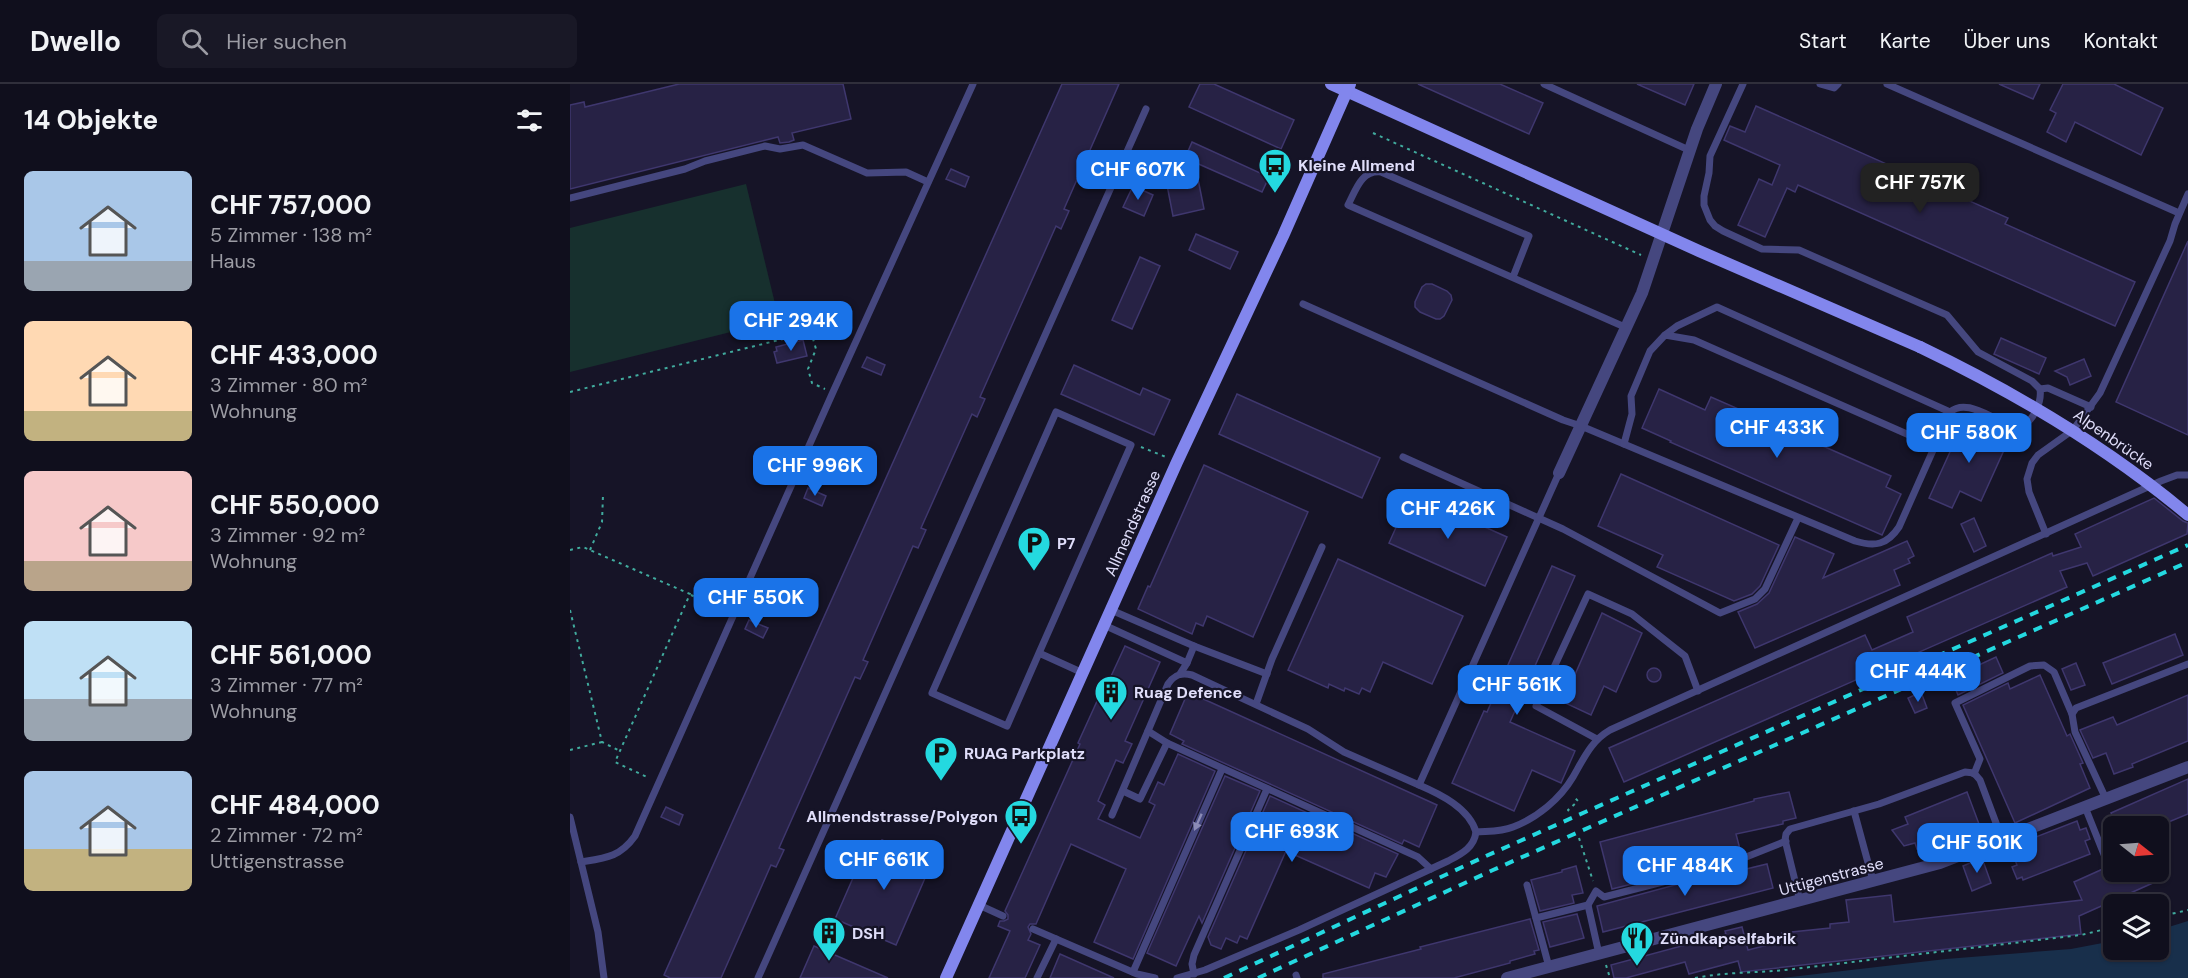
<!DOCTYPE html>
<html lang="de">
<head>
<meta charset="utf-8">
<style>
  body { margin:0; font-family:"DM Sans",sans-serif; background:#191826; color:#f1f3f6; height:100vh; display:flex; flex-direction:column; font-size:22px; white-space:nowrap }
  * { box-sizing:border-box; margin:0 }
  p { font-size:20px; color:#9c9ca4 }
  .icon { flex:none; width:33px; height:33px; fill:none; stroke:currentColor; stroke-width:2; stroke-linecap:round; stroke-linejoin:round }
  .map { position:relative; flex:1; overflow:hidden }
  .side { display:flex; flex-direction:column; background:#100f1d; width:570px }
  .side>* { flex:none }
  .needle { width:39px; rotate:107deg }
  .controls { position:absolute; left:1533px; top:732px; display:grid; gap:12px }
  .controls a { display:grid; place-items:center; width:66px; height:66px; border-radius:9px; background:#100f1d; box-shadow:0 2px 4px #0004,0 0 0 2px #302f3b; font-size:30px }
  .price { position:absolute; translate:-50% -51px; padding:0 14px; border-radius:12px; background:#1a73e8; color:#fff; font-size:20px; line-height:39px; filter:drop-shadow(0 2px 3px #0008) }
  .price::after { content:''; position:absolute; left:50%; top:36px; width:18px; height:14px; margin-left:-9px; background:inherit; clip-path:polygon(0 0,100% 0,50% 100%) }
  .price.on { background:#222; color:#fff }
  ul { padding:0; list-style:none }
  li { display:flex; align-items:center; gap:18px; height:150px; padding:0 24px }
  li span { display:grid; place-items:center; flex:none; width:168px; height:120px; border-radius:9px; color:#555 }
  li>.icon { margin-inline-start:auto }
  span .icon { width:72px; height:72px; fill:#fffc; stroke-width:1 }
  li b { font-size:26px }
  h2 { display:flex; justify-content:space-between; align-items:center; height:72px; padding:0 24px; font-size:26px }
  header { display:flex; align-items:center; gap:36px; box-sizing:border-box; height:84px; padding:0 30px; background:#100f1d; border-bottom:2px solid #302f3b }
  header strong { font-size:28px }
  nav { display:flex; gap:33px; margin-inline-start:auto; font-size:21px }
  .search { width:420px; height:54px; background:#191826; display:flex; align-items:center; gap:15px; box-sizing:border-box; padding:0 21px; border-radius:9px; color:#9c9ca4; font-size:22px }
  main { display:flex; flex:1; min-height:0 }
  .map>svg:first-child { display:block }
</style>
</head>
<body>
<header>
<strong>Dwello</strong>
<div class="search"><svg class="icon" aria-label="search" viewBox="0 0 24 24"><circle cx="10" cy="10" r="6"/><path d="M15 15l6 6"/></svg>Hier suchen</div>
<nav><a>Start</a><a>Karte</a><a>Über uns</a><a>Kontakt</a></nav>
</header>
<main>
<section class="side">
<h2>14 Objekte<svg class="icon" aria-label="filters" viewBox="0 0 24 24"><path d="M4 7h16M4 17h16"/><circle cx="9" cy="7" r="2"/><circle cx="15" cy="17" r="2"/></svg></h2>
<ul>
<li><span style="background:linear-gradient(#a9c7e8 75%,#9aa5b1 0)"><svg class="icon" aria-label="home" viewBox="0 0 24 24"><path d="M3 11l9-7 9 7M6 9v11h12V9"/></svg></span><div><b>CHF 757,000</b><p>5 Zimmer · 138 m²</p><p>Haus</p></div></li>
<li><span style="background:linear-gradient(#ffd9b3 75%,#c2b280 0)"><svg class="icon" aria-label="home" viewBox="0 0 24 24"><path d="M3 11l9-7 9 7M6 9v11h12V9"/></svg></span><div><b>CHF 433,000</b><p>3 Zimmer · 80 m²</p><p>Wohnung</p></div></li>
<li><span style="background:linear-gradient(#f6c9c9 75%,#b9a48a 0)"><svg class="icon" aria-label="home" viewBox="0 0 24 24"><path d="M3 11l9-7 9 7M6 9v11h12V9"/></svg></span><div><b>CHF 550,000</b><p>3 Zimmer · 92 m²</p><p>Wohnung</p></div></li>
<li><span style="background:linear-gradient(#bfe0f5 65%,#9aa5b1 0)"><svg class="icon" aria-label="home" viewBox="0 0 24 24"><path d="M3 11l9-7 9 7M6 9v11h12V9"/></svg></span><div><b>CHF 561,000</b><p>3 Zimmer · 77 m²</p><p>Wohnung</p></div></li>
<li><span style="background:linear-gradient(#a9c7e8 65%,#c2b280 0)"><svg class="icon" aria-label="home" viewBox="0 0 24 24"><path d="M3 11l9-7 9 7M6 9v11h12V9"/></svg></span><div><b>CHF 484,000</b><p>2 Zimmer · 72 m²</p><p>Uttigenstrasse</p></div></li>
</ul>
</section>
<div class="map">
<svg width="1618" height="894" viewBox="0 0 1618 894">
  <rect width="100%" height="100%" fill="#161427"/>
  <polygon fill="#17302e" points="176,100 209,236 0,288 0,144"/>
  <polygon fill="#182f4b" points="1618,837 1618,894 1212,894 1376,875 1501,865 1543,857 1544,866 1588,866 1589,846"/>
  <g fill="#272245" stroke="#3f376e" stroke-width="1.5">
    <polygon points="109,0 273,0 281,35 222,49 224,56 219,58 210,59 208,53 0,105 0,21 14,18 15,23"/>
    <polygon points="492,0 549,0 494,125 499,127 491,145 486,142 410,313 415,315 407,333 402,330 351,444 356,446 348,464 343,462 293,576 298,578 290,595 285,593 209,764 214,766 206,783 201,781 151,894 100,894 94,891"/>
    <polygon points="630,0 644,0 724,36 711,65 619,23"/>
    <polygon points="848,0 930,0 973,19 959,50"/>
    <polygon points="1067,0 1124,0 1115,21"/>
    <polygon points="1429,0 1470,0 1463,15"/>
    <polygon points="1493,0 1544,0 1593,24 1571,71 1505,38 1496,58 1477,48 1486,29 1480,26"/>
    <polygon points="1186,22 1438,134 1435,140 1565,198 1545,242 1228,101 1225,108 1217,104 1195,153 1168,141 1189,95 1202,101 1210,81 1154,56 1160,42 1175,48"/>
    <polygon points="622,58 699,93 692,108 615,74"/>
    <polygon points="381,85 399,93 395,103 376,95"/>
    <polygon points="628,95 634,125 603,132 597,101"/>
    <polygon points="563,102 583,111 574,132 553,123"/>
    <polygon points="626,150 668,168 660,185 619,166"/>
    <polygon points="1618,157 1618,351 1546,318"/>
    <polygon points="570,173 590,182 562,245 542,236"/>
    <polygon points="856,200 862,200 877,207 881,211 882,216 874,232 870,235 866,235 850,228 845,223 845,218 852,203"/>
    <polygon points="1431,254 1476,274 1469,290 1424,270"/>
    <polygon points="233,256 237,272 207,279 204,268 207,267 206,263"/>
    <polygon points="297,273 315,281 311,291 292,283"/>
    <polygon points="1514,275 1521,292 1500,301 1497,293 1485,287"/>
    <polygon points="504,281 570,311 573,304 600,316 584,351 491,310"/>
    <polygon points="1089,305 1135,326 1141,313 1321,392 1316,403 1331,410 1312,451 1100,358 1101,357 1072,344"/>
    <polygon points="667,310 810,374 792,414 649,350"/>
    <polygon points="1395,335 1439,355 1411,417 1390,407 1382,424 1359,414"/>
    <polygon points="634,381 738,428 683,553 637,532 633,542 626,539 622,550 568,525 578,502 580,503"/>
    <polygon points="1051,390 1209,461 1190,502 1182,510 1164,517 1087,483 1093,471 1028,442"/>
    <polygon points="238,404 256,412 252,422 234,414"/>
    <polygon points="841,410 937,453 915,502 819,459"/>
    <polygon points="1584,414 1613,437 1618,439 1617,450 1523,492 1517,479 1490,487 1497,503 1054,698 1039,664 1295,551 1302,566 1343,548 1337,533 1482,469 1483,472 1511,463 1505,450"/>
    <polygon points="1404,434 1416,462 1404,468 1391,440"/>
    <polygon points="1225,453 1264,470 1253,494 1337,457 1344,472 1338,475 1340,479 1324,486 1330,501 1185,564 1168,528 1187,520 1199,509"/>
    <polygon points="768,475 893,532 862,600 813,578 800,608 792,604 789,610 775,604 774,607 759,600 758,604 718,586"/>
    <polygon points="982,482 1005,492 940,638 1005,667 991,699 962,686 944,727 882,699 914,627 917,628"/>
    <polygon points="1032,529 1072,549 1046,608 1034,602 1021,631 993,618"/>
    <polygon points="179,536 198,544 193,554 175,545"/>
    <polygon points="1605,550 1613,571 1542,600 1533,579"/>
    <polygon points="555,562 590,578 555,657 562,660 553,679 546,676 528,717 535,721 528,735 570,754 585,721 579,718 588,698 594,701 608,670 645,687 563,875 524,858 556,785 501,760 466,840 460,840 458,843 461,850 458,856 470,861 455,894 419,894 440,847 428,842 430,837 434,837 438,835 438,831 435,827 510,660 508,659 528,615 530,616"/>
    <polygon points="1426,573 1433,589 1388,611 1381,594"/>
    <polygon points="1506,579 1515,601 1501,606 1492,585"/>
    <circle cx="1084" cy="591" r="7"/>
    <polygon points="1470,591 1497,652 1500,650 1513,679 1510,680 1520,704 1445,739 1393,621 1438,599 1440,605"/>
    <polygon points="618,608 867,721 849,763 834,756 832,760 612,660 614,657 600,650"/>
    <polygon points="1351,608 1357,624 1345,629 1338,614"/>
    <polygon points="1618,611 1618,657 1562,680 1563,683 1544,690 1536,669 1523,674 1510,646 1543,633 1547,641"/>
    <polygon points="655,692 690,707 632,839 629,832 606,882 577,869"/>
    <polygon points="1618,695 1618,730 1589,742 1547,742 1541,729"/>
    <polygon points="1219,708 1226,734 1213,737 1213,740 1166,750 1171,769 1149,778 1042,805 1030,758 1184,717 1184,715"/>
    <polygon points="1397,708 1409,740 1347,765 1345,759 1334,762 1322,746 1338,740 1335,733"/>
    <polygon points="700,712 828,770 816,793 805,789 799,804 716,767 677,855 670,852 667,859 656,854 651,865 641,861 638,853"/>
    <polygon points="96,723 113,731 109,741 91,733"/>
    <polygon points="1507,737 1510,746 1516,744 1520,755 1515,757 1520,770 1453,796 1452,793 1447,795 1442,783 1447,781 1440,763"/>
    <polygon points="312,756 362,778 326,861 265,835 297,762 308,767"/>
    <polygon points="1412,774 1421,799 1402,807 1393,782"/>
    <polygon points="1174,780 1176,785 1197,780 1203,804 1033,848 1027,822 1153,788"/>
    <polygon points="1544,780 1544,788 1581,788 1585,798 1509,832 1511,850 1171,888 1168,877 1119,890 1115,878 1056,894 1044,894 1041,881 1156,850 1155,847 1172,843 1178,866 1213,857 1212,849 1260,844 1260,840 1279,838 1276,816 1321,811 1324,838 1512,816 1504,798"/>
    <polygon points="1006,782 1013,809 1002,811 1004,819 970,827 961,796 992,788 992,786"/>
    <polygon points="1007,830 1014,854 980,863 973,838"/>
    <polygon points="960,835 969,866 964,867 965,870 940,877 940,879 884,894 753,894 753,890 851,865 850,863"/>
    <polygon points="244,862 318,894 230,894"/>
    <polygon points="490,870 544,894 480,894"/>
  </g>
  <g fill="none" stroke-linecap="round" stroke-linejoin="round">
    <g stroke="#41ab9e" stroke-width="2" stroke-dasharray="3 4.5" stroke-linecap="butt">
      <polyline points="803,49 1071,171"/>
      <polyline points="0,308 241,248 246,265 238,285 242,299 255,305"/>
      <polyline points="571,363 596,373"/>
      <polyline points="0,466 13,463 120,510 45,678 79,694"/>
      <polyline points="20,466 32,438 33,411"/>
      <polyline points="121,511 154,526"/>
      <polyline points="0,526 32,658 50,667"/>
      <polyline points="0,666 32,658"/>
      <polyline points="999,727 998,726 1008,717 1003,712"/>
      <polyline points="1009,754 1023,797"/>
      <polyline points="1588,833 1618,826"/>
      <polyline points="1036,881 1040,894"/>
      <path d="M1125,894C1155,888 1184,889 1215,886L1511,851L1544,843"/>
    </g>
    <g stroke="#45477f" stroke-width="7">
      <polyline points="974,0 1121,67"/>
      <polyline points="1250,0 1264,4 1268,0"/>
      <polyline points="1317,0 1609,129"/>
      <polyline points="0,114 115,85 135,77 195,62 210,65 233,61 297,89 336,88 358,98"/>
      <path d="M943,193L959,152L811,88C791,86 786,106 778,121L1057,244"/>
      <path d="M733,220L993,336L1011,342L1285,457C1305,463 1317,461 1329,443L1380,328C1400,311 1429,344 1453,342C1464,335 1472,318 1470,305L1462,297L1408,268L1377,231L1229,166L1192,165L1153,147L1145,142L1140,136L1134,121V112L1139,89L1140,72L1173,0"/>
      <polyline points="1095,251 1107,242 1147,223 1380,328"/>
      <polyline points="1470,305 1478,304 1521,323"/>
      <polyline points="1054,360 1062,330 1061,312 1080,267 1095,251 1124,256 1364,362"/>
      <polyline points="833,373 993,445 1150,529 1185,515 1195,505 1228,434"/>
      <polyline points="1476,450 1459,408 1457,395 1462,379 1468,371 1503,346 1530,309 1600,157 1605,140 1618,110"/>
      <polyline points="541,526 624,562"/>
      <polyline points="534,541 617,579 610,590"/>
      <polyline points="469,569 561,361 486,328 362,609 437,642 469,569 513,589"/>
      <polyline points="617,579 624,562 697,590"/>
      <polyline points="686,620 702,575 752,463"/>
      <polyline points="578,647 597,659 848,773 861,785"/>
      <polyline points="1027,655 966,622 1018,510 1062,530 1115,572 1128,607"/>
      <polyline points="1404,690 1410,675 1385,619 1460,582 1474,581 1484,588 1502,630"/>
      <polyline points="553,707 570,715 597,659"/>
      <polyline points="1536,715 1505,648 1502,630 1506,624 1618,580"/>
      <polyline points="1515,723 1535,773"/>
      <polyline points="1284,727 1303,797"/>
      <path d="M542,731L598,600C604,591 611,588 622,591L738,645L774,668L849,701"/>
      <polyline points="0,733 28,848 34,894"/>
      <path d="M906,748C918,747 931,748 943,743C967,734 990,715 1003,693C1014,674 1021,657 1040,646L1591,397L1607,391H1618"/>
      <path d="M11,778C36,774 50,773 65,752L263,308L403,0"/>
      <polyline points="957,801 979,883"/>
      <polyline points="1230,817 1215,756 1216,750 1220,745 1309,720 1395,688 1404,689 1410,696 1432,755"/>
      <polyline points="409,821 433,832"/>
      <polyline points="966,834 1018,821"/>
      <polyline points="463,845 567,890 585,894"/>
      <polyline points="1029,870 1018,821 1026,807 1034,813 1151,783 1216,757"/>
      <polyline points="563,888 652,685"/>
      <polyline points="624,890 622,880 624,871 697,705"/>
      <polyline points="726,891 727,894"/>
      <polyline points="188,894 576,25"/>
      <polyline points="467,894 486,855"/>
      <path d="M607,894L635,886L729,846L878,777C891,770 904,764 906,748C899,724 870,710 849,701L989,389"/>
    </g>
    <g stroke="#45477f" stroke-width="12">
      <polyline points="989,389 1072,209 1127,45 1146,0"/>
      <polyline points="937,894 1370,779 1618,683"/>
    </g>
    <g stroke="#8286ed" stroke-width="12">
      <polyline points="761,0 1129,167 1350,263"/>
      <polyline points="376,894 607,378 713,152 780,0"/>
    </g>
    <g stroke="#24d9e0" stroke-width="4" stroke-dasharray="9 8" stroke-linecap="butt">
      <polyline points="654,894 916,772 1618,461"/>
      <polyline points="688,894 923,786 1618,478"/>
    </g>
    <path stroke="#8286ed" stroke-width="12" d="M1350,263C1446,309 1536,362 1618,431"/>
  </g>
  <defs><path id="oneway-solid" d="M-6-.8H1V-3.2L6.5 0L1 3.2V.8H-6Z" transform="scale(1.5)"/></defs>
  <use fill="#8b8bb6" href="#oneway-solid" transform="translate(628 738) rotate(114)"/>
  <defs>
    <g id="bus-pin" transform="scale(1.725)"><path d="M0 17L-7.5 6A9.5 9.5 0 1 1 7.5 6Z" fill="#24d9e0" stroke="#161427"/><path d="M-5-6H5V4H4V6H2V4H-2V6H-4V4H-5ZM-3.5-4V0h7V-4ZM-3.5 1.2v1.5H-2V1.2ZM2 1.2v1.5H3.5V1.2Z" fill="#111"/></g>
    <g id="parking-pin" transform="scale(1.725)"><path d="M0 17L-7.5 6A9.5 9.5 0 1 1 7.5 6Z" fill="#24d9e0" stroke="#161427"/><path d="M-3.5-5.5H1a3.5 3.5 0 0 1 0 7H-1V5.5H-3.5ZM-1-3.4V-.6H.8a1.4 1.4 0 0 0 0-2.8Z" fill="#111"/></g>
    <g id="building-pin" transform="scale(1.725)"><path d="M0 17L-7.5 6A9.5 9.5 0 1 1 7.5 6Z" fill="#24d9e0" stroke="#161427"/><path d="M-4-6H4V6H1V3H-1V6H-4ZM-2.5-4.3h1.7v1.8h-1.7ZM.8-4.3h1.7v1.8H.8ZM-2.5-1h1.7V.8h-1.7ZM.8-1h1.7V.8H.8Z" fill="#111"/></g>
    <g id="restaurant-pin" transform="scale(1.725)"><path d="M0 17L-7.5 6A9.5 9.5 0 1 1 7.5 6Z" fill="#24d9e0" stroke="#161427"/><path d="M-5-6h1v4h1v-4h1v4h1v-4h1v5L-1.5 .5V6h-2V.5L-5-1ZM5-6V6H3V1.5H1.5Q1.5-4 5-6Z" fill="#111"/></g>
  </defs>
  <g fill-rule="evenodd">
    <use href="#bus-pin" x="705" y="81"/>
    <use href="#parking-pin" x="464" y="459"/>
    <use href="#building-pin" x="541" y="608"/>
    <use href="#parking-pin" x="371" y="669"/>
    <use href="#bus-pin" x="451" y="732"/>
    <use href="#building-pin" x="259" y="849"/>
    <use href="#restaurant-pin" x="1067" y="854"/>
  </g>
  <g text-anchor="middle" stroke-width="4.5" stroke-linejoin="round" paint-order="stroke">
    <g font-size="16" font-weight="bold" fill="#e0defa" stroke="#161427" text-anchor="start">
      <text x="728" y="87">Kleine Allmend</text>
      <text x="487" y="465">P7</text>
      <text x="564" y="614">Ruag Defence</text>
      <text x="394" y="675">RUAG Parkplatz</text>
      <text x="428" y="738" text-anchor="end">Allmendstrasse/Polygon</text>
      <text x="282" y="855">DSH</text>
      <text x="1090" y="860">Zündkapselfabrik</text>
    </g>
    <g font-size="16" fill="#e0defa" stroke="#161427">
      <text transform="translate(1544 355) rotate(35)" y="6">Alpenbrücke</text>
      <text transform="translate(562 439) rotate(-66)" y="6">Allmendstrasse</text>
      <text transform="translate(1261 792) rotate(-15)" y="6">Uttigenstrasse</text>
    </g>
  </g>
</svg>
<div class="controls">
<a><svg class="needle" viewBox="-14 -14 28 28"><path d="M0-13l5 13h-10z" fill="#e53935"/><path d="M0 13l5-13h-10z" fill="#9c9ca4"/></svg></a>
<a><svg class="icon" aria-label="layers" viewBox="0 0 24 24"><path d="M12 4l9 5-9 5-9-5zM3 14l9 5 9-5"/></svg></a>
</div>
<b class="price" style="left:568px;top:117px">CHF 607K</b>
<b class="price on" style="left:1350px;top:130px">CHF 757K</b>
<b class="price" style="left:221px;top:268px">CHF 294K</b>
<b class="price" style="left:1207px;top:375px">CHF 433K</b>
<b class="price" style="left:1399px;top:380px">CHF 580K</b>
<b class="price" style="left:245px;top:413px">CHF 996K</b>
<b class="price" style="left:878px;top:456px">CHF 426K</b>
<b class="price" style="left:186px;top:545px">CHF 550K</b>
<b class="price" style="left:1348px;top:619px">CHF 444K</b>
<b class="price" style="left:947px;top:632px">CHF 561K</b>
<b class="price" style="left:722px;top:779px">CHF 693K</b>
<b class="price" style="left:1407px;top:790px">CHF 501K</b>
<b class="price" style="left:314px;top:807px">CHF 661K</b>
<b class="price" style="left:1115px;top:813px">CHF 484K</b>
</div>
</main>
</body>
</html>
